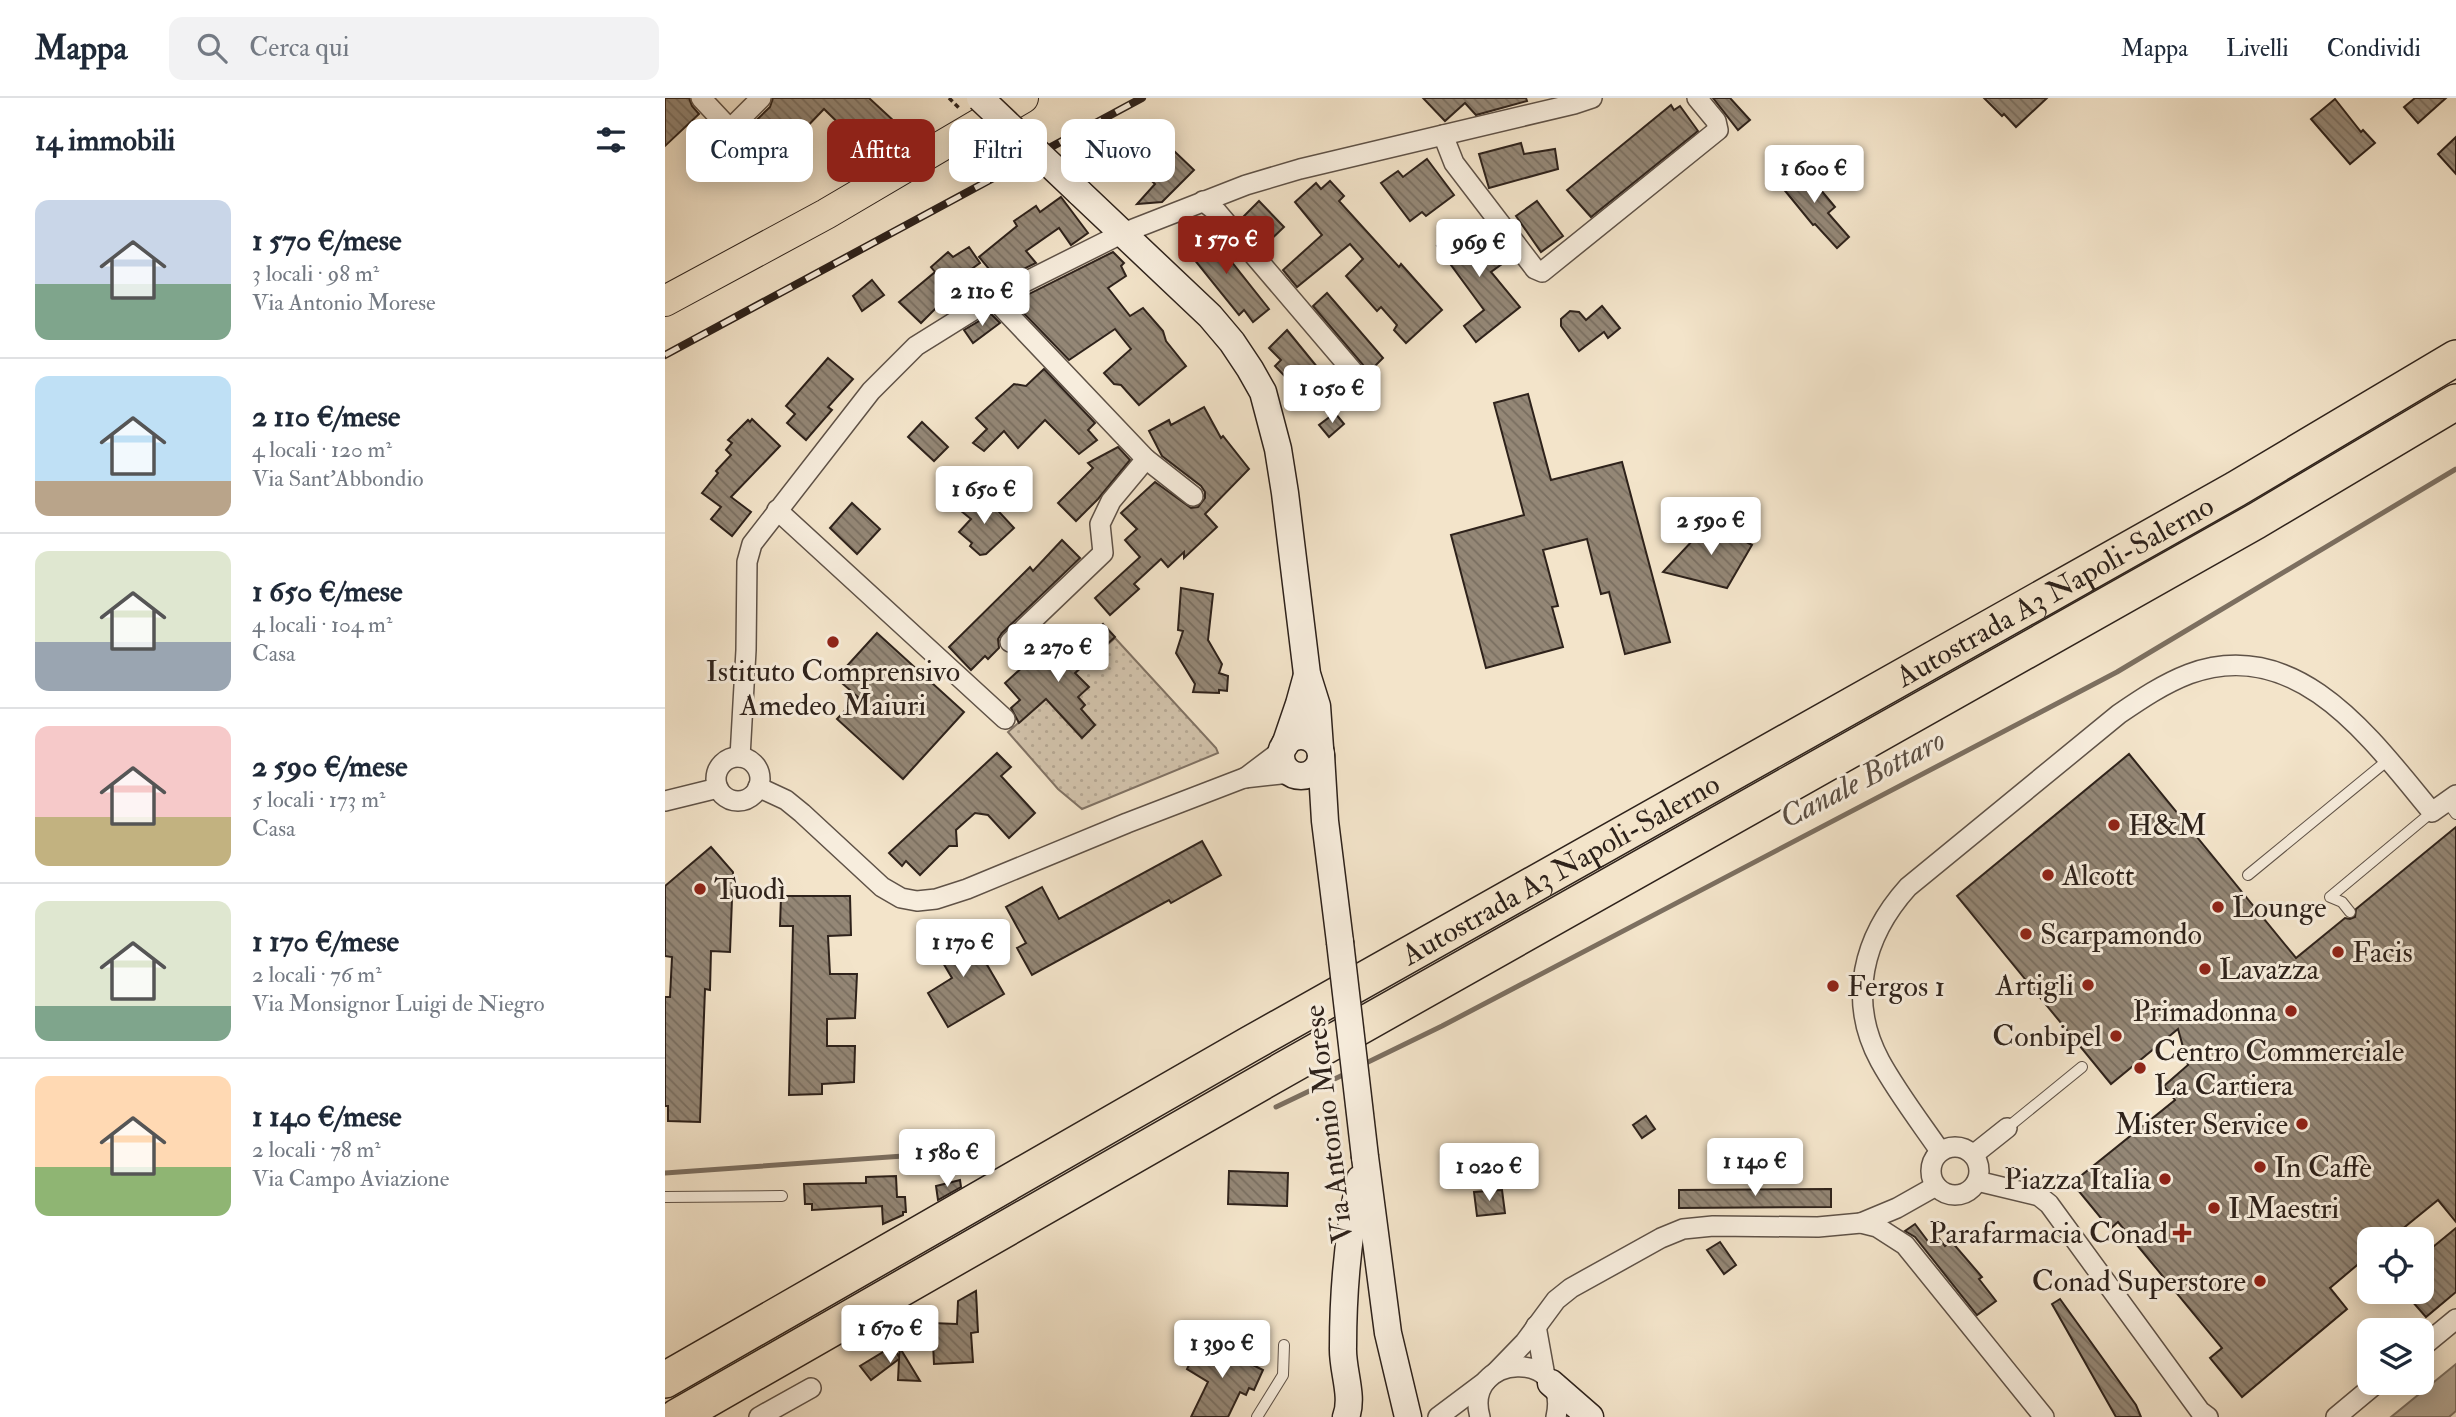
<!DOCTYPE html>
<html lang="it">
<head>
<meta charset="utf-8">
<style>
  body { margin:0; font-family:"IM FELL Double Pica",serif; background:#f2f2f3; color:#1f2937; height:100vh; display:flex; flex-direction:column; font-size:26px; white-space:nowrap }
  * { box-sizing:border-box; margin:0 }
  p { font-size:23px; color:#747a83 }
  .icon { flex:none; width:38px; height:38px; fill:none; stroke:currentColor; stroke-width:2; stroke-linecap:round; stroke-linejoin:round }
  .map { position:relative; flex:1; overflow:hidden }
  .drawer { display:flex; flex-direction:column; background:#fff; width:665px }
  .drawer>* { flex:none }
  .guide { position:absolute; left:21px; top:21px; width:665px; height:63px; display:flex; gap:14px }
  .buttons { position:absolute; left:1692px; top:1129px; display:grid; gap:14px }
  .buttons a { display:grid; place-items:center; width:77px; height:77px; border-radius:14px; background:#fff; box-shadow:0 4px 18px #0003; font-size:35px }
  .price { position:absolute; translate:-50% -60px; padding:0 16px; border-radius:7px; background:#fff; color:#222; font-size:23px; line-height:46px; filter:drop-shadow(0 2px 4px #0008) }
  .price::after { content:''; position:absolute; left:50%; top:42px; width:21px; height:16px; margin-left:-10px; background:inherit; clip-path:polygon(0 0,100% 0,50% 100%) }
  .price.active { background:#8f2418; color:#fff }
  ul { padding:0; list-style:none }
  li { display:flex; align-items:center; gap:21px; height:175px; padding:0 35px }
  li+li { border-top:2px solid #e0e1e3 }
  li span { display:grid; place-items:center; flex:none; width:196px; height:140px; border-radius:14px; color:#555 }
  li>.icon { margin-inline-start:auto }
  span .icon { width:84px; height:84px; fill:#fffc; stroke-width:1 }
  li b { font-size:30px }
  h2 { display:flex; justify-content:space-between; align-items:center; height:84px; padding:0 35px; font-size:30px }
  .pill { padding:0 24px; border-radius:14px; background:#fff; box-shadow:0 4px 18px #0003; font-size:24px; line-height:63px }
  .pill.active { background:#8f2418; color:#fff }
  header { display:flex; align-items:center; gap:42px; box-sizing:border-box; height:98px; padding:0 35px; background:#fff; border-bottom:2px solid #e0e1e3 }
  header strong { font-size:33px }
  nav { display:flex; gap:38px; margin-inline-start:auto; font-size:24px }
  .search { width:490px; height:63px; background:#f2f2f3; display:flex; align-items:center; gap:18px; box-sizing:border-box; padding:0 24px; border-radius:14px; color:#747a83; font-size:26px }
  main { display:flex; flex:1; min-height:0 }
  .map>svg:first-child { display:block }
</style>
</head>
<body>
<header>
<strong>Mappa</strong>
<div class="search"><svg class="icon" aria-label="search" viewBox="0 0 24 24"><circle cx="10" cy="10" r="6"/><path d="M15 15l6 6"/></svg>Cerca qui</div>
<nav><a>Mappa</a><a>Livelli</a><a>Condividi</a></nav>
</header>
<main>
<section class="drawer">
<h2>14 immobili<svg class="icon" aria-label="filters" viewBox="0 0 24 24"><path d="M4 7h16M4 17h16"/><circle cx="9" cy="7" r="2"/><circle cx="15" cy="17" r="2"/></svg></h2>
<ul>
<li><span style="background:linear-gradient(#c9d6e8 60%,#7fa58c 0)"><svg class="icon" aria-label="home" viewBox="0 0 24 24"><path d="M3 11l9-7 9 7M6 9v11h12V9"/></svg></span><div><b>1 570 €/mese</b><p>3 locali · 98 m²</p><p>Via Antonio Morese</p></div></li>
<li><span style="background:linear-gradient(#bfe0f5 75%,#b9a48a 0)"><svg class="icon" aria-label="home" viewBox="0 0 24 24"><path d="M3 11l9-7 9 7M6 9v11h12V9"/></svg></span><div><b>2 110 €/mese</b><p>4 locali · 120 m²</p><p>Via Sant'Abbondio</p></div></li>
<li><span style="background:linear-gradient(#dfe7d0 65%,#9aa5b1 0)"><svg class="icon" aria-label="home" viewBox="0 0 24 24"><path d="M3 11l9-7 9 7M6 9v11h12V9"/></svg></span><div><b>1 650 €/mese</b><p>4 locali · 104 m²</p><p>Casa</p></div></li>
<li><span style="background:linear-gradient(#f6c9c9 65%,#c2b280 0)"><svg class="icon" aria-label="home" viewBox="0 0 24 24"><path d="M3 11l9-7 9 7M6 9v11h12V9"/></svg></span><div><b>2 590 €/mese</b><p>5 locali · 173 m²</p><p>Casa</p></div></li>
<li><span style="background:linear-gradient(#dfe7d0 75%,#7fa58c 0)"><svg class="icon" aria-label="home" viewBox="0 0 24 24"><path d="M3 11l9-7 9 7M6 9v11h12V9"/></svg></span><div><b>1 170 €/mese</b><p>2 locali · 76 m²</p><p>Via Monsignor Luigi de Niegro</p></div></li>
<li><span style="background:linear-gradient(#ffd9b3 65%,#8fb573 0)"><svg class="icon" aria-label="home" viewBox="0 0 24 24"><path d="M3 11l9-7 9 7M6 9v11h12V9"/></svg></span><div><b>1 140 €/mese</b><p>2 locali · 78 m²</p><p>Via Campo Aviazione</p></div></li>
</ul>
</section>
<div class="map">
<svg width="1791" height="1319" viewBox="0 0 1791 1319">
  <defs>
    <pattern id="grass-dots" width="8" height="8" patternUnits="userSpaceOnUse" patternTransform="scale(1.75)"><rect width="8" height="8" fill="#d2c3ac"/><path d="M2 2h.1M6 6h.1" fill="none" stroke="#b5a793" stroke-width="1.8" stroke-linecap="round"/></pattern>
    <pattern id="building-back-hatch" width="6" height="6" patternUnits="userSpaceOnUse" patternTransform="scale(1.75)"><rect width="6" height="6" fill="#948776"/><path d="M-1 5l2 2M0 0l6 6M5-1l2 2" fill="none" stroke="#796e60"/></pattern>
  </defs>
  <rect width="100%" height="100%" fill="#f3e4ca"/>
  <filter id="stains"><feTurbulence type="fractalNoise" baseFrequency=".00286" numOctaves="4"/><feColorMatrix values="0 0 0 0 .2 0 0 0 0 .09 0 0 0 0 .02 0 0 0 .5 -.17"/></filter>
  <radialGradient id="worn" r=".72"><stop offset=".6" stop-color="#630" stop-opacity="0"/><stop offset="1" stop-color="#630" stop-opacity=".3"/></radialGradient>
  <polygon fill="url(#grass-dots)" stroke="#807264" stroke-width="2" points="450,540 551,650 553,655 417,711 393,691 343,634"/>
  <polygon fill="#b0a28e" stroke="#7c6f60" stroke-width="2" points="1791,1266 1791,1313 1784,1319 1726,1319"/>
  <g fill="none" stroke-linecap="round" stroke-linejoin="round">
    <g stroke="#7c6f60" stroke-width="5">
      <polyline points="697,967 777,928 1452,574 1791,371"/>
      <polyline points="611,1009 682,975"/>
      <polyline points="0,1075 309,1053"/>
    </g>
  </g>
  <g fill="url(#building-back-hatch)" stroke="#2e221b" stroke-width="2">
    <polygon points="0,0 24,0 27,8 34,16 0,48"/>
    <polygon points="108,0 204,0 230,24 202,53 159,11 108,64 78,35 105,9"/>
    <polygon points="758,0 861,0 862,3 811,17 800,5 780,23"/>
    <polygon points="1048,0 1065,0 1085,22 1073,32"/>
    <polygon points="1319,0 1382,0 1351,29 1339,16 1337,18"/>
    <polygon points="1750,0 1781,0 1753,25 1739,9"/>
    <polygon points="1670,1 1696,34 1698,32 1710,45 1685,66 1646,21"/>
    <polygon points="1006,7 1009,12 1015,8 1033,33 926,119 902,92"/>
    <polygon points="1791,39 1791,76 1773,56"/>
    <polygon points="856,45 859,56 890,51 893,71 824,90 814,56"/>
    <polygon points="508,52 529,72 497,104 472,106 490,86 478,75 493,59 497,63"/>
    <polygon points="762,61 789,97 761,118 757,114 745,123 716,85 733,73 738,79"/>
    <polygon points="1135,67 1170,109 1163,115 1184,139 1172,150 1150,126 1148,127 1117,89 1125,82 1122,78"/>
    <polygon points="665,83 679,98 674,103 734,169 736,166 777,212 741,245 729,232 732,227 716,209 712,213 681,178 698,161 685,146 632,189 618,172 657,137 630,104 651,85 656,91"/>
    <polygon points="396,99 423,135 406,147 394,130 361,153 371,165 334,183 314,159 352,128 349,123 371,108 375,114"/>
    <polygon points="594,103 619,129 598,149 575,122"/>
    <polygon points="872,103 898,138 876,154 851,118"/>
    <polygon points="800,124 809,137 813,134 837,166 826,174 855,209 811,244 799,228 819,212 772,148"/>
    <polygon points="539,129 604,211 588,224 579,212 574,217 520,150 529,142 526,139"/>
    <polygon points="304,149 315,165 291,182 306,199 285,213 278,203 256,225 234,204 270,174 266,169 283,154 288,159"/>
    <polygon points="448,154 459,165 456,168 461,178 443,190 465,218 478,210 498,233 501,243 521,268 474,307 456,287 449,286 439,275 466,251 450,231 404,262 348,204"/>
    <polygon points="207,182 219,197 197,213 188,198"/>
    <polygon points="662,195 718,260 704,274 648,208"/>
    <polygon points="937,208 955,230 943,240 939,234 914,253 896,228 896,221 905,213 914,214 921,222"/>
    <polygon points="326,216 335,225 308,245 299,232"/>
    <polygon points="622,232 657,275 635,294 610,268 616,262 604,250"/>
    <polygon points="163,260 188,281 163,309 167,312 141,342 122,325 130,316 121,308"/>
    <polygon points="379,271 430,325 423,332 432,342 414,356 380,322 353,350 339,333 319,353 308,345 322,331 311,320 349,286 361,288"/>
    <polygon points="863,296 886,382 957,364 1005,544 960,556 944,494 936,496 922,441 878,452 893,508 887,509 898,549 821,570 786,437 859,417 829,305"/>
    <polygon points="539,309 556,340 558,338 584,371 540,416 552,429 519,460 519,454 503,469 496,461 469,486 474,491 445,517 430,500 475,459 460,442 472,431 456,415 490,384 526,410 533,409 540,400 540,394 536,388 497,358 484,333 504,322 506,327"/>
    <polygon points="670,315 679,326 664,339 654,327"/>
    <polygon points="87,321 115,348 66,399 86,414 67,438 46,421 56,409 37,395 53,375 51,373 66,357 61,352 67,345 63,342 83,322 85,324"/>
    <polygon points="257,324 283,349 269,363 243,339"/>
    <polygon points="453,349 465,362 433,401 411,423 393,405 428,370 423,365"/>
    <polygon points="309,399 318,408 323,402 349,430 321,456 315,457 305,448 307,445 294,434 306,421 296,413"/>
    <polygon points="187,405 215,431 192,456 165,430"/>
    <polygon points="1045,424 1087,447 1062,490 998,474"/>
    <polygon points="397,442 415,460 337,535 333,541 334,550 323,561 320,558 306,572 284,549 365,469 368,473"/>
    <polygon points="516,490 548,496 543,542 557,566 554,575 563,578 562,593 554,592 554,595 528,594 530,586 511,555 518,533 513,532"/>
    <polygon points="438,526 450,539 410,575 424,589 413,599 420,607 416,611 430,627 417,640 381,601 354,625 346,610 355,602 340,585 372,556 387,572"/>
    <polygon points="212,535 299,614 238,681 172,621 193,599 171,580"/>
    <polygon points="332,655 346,669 336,678 370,715 344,740 323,717 310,715 291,732 292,748 284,748 255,777 241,763 237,768 224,755"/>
    <polygon points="1464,656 1631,860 1680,820 1685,821 1690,819 1691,811 1791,729 1791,1124 1773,1102 1725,1141 1704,1141 1704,1157 1665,1190 1682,1211 1577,1299 1545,1260 1557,1250 1453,1124 1445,1131 1407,1085 1510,1002 1499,988 1523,967 1513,931 1446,986 1292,798"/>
    <polygon points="537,743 556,777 506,805 504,802 367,877 352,850 361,845 341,809 377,789 394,821"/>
    <polygon points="46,749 68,774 65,854 46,853 45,892 40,891 35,1024 3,1023 3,1008 0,1008 0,899 5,899 7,859 0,858 0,788"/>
    <polygon points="116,798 185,798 186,837 163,838 165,876 192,876 190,920 162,921 162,948 190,948 189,984 157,986 157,996 124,997 128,828 115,828"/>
    <polygon points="300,829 339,896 283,929 263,895 287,880 268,848"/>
    <polygon points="981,1018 990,1031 977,1040 968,1027"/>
    <polygon points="564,1073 623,1075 622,1108 563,1106"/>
    <polygon points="231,1078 232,1099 240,1099 241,1114 238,1114 238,1117 218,1126 217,1108 147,1112 147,1106 140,1106 139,1086 201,1085 201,1079"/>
    <polygon points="295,1082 296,1089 273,1102 271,1088"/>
    <polygon points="1166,1091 1166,1109 1014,1110 1014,1092"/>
    <polygon points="837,1092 840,1115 812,1118 809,1094"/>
    <polygon points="1250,1126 1265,1146 1273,1139 1280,1148 1286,1143 1317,1179 1314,1181 1331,1203 1312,1217 1250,1139 1240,1133"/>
    <polygon points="1791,1130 1791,1194 1761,1219 1739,1194 1757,1194 1757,1177 1763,1172 1757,1165 1757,1158"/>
    <polygon points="1055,1144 1071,1167 1059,1176 1042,1152"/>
    <polygon points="311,1193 313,1234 306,1235 308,1264 269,1266 267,1225 292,1226 293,1203"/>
    <polygon points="1395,1201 1471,1307 1476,1319 1451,1319 1387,1206"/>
    <polygon points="535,1244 567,1259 570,1254 584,1261 582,1264 598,1272 589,1292 584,1290 581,1297 575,1294 563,1319 526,1319 543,1284 522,1271"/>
    <polygon points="228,1248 234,1259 235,1250 255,1283 233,1282 234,1261 206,1282 195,1268"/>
  </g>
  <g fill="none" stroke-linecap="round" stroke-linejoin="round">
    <g stroke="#5f5247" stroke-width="12">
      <g id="lane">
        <polyline points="1782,704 1791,716"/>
        <polyline points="1583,777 1723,662"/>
        <polyline points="1685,814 1677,804 1665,799 1767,714"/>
        <polyline points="1342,1030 1417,969"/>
        <polyline points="0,1099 117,1098"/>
        <polyline points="592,1319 618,1277 619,1247"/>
      </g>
    </g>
    <g stroke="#5f5247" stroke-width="22">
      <g id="street">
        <polyline points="36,0 65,31 96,0"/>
        <polyline points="778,37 789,65 870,171 877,174 1053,32 1051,23 1032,0"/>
        <polyline points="538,103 552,114 703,291"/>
        <polyline points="328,200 481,361 446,403 435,426 438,455 345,544"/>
        <polyline points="481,361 528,398"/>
        <polyline points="112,412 340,621"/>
        <polyline points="75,659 81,552 82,464 87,446 206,293 251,248 328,200 458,135 581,87 635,71 909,6 927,0"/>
        <circle cx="73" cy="681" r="22"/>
        <polyline points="580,680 617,652"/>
        <polyline points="93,689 121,702 137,715 217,789 236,800 252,803 271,801 302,791 462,725 579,680 625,675"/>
        <polyline points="0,703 53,690"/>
        <circle cx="1290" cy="1073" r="24"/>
        <path d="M1275,1053C1255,1024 1232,994 1215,963C1182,902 1198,839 1243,789L1454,616C1476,601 1498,586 1524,576C1633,536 1707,642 1767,714L1791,697"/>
        <polyline points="1308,1057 1342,1030"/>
        <polyline points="1312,1083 1374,1098 1384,1106 1535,1313 1543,1319"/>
        <polyline points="1196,1125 1232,1110 1271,1088"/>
        <polyline points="871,1228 880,1278"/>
        <polyline points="1757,1249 1791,1221"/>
        <polyline points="830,1275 860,1244 891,1202 906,1190 996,1140 1018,1131 1048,1128 1153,1129 1196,1125 1212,1129 1240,1147 1379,1319"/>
        <polyline points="94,1319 146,1290"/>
        <polyline points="773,1319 821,1283"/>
        <path d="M815,1319C797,1255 907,1249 891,1319"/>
        <polyline points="1671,1319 1713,1284"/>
      </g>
    </g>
    <g stroke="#2e221b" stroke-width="29">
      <g id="secondary">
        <polyline points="414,94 545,218 567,244 585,271 598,294 613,351 620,395 642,576 652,608 655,650"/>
        <circle cx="636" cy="658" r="20"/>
        <polyline points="620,647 634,606 642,577"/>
        <polyline points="656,657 660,723 675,844"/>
        <polyline points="700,1059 723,1235 743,1319"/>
        <polyline points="886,1285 925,1319"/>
        <path d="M681,1319C689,1298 677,1272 678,1249C678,1193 683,1136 695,1081"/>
      </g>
    </g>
    <g stroke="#2e221b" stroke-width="32">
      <polyline id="primary" points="0,203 161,116 358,0"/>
    </g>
    <g stroke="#2e221b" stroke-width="38">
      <g id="highway">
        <path id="s1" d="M0,1282L585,946L1571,391L1791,260"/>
        <polyline points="12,1319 618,972 1591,423 1791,304"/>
      </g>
    </g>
    <polyline stroke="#2e221b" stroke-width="3.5" stroke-dasharray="5 3.5" stroke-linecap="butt" points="284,0 295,11"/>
    <use href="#lane" stroke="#f7eddd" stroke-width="10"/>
    <use href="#street" stroke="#f7eddd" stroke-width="19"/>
    <use href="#secondary" stroke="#f7eddd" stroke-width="26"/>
    <use href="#primary" stroke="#f3e4ca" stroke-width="30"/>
    <use href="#highway" stroke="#f3e4ca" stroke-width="35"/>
    <g stroke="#2e221b" stroke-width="8">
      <polyline id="rail" points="0,257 477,0"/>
    </g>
    <use href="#rail" stroke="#f7eddd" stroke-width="5" stroke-dasharray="16" stroke-linecap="butt"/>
    <g stroke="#2e221b" stroke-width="29" stroke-linecap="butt">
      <g id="secondary-bridge">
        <polyline points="315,0 414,94"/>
        <polyline points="675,844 700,1059"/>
      </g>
    </g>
    <use href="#secondary-bridge" stroke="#f7eddd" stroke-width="26"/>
  </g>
  <g fill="#8f2418" stroke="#f7eddd" stroke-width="2.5">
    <circle cx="168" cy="544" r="7"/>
    <circle cx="1449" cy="727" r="7"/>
    <circle cx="1383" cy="777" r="7"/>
    <circle cx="35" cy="791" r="7"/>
    <circle cx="1553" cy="809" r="7"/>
    <circle cx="1361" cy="836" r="7"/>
    <circle cx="1673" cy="854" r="7"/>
    <circle cx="1540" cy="871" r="7"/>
    <circle cx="1423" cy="887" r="7"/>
    <circle cx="1168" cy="888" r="7"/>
    <circle cx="1626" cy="913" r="7"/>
    <circle cx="1451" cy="938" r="7"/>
    <circle cx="1475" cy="970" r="7"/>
    <circle cx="1637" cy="1026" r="7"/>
    <circle cx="1595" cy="1069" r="7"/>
    <circle cx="1500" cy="1081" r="7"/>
    <circle cx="1549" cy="1110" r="7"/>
    <path d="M1513.5 1124.5h7v7h7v7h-7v7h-7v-7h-7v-7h7z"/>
    <circle cx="1595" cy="1183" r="7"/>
  </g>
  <g text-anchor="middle" stroke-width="6" stroke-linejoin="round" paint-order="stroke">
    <g font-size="30" fill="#2e221b" stroke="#f7eddd">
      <text dy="10" stroke="none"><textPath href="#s1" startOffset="1598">Autostrada A3 Napoli-Salerno</textPath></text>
      <text dy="10" stroke="none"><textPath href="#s1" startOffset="1031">Autostrada A3 Napoli-Salerno</textPath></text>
      <text transform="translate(663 1026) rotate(-97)" y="10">Via Antonio Morese</text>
    </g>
    <g font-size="30" fill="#2e221b" stroke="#f7eddd" text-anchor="start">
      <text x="168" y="583" text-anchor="middle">Istituto Comprensivo<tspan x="168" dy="34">Amedeo Maiuri</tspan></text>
      <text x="1463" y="737">H&amp;M</text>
      <text x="1397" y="787">Alcott</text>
      <text x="49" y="801">Tuodì</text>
      <text x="1567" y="819">Lounge</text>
      <text x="1375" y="846">Scarpamondo</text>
      <text x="1687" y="864">Facis</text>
      <text x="1554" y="881">Lavazza</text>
      <text x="1409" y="897" text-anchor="end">Artigli</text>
      <text x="1182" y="898">Fergos 1</text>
      <text x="1612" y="923" text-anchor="end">Primadonna</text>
      <text x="1437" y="948" text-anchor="end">Conbipel</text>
      <text x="1489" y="963">Centro Commerciale<tspan x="1489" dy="34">La Cartiera</tspan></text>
      <text x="1623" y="1036" text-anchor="end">Mister Service</text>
      <text x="1609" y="1079">In Caffè</text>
      <text x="1486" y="1091" text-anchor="end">Piazza Italia</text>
      <text x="1563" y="1120">I Maestri</text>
      <text x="1503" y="1145" text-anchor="end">Parafarmacia Conad</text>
      <text x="1581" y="1193" text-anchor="end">Conad Superstore</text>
    </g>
    <g font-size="32" font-style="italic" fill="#5c4f43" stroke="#f7eddd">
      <text transform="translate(1197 680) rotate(-27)" y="11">Canale Bottaro</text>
    </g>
  </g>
  <rect width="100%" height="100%" filter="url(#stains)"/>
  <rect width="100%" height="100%" fill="url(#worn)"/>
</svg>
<div class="buttons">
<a><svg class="icon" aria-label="locate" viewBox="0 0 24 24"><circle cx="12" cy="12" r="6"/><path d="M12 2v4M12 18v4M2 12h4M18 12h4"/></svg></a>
<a><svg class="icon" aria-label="layers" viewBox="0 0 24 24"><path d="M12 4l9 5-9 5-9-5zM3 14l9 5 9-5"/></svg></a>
</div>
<b class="price" style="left:1149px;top:107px">1 600 €</b>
<b class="price active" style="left:561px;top:178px">1 570 €</b>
<b class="price" style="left:814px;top:181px">969 €</b>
<b class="price" style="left:317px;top:230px">2 110 €</b>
<b class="price" style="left:667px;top:327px">1 050 €</b>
<b class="price" style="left:319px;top:428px">1 650 €</b>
<b class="price" style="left:1046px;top:459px">2 590 €</b>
<b class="price" style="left:393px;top:586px">2 270 €</b>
<b class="price" style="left:298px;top:881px">1 170 €</b>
<b class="price" style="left:282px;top:1091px">1 580 €</b>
<b class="price" style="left:1090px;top:1100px">1 140 €</b>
<b class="price" style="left:824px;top:1105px">1 020 €</b>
<b class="price" style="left:225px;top:1267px">1 670 €</b>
<b class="price" style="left:557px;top:1282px">1 390 €</b>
<div class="guide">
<a class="pill">Compra</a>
<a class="pill active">Affitta</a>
<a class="pill">Filtri</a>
<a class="pill">Nuovo</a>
</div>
</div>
</main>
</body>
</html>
